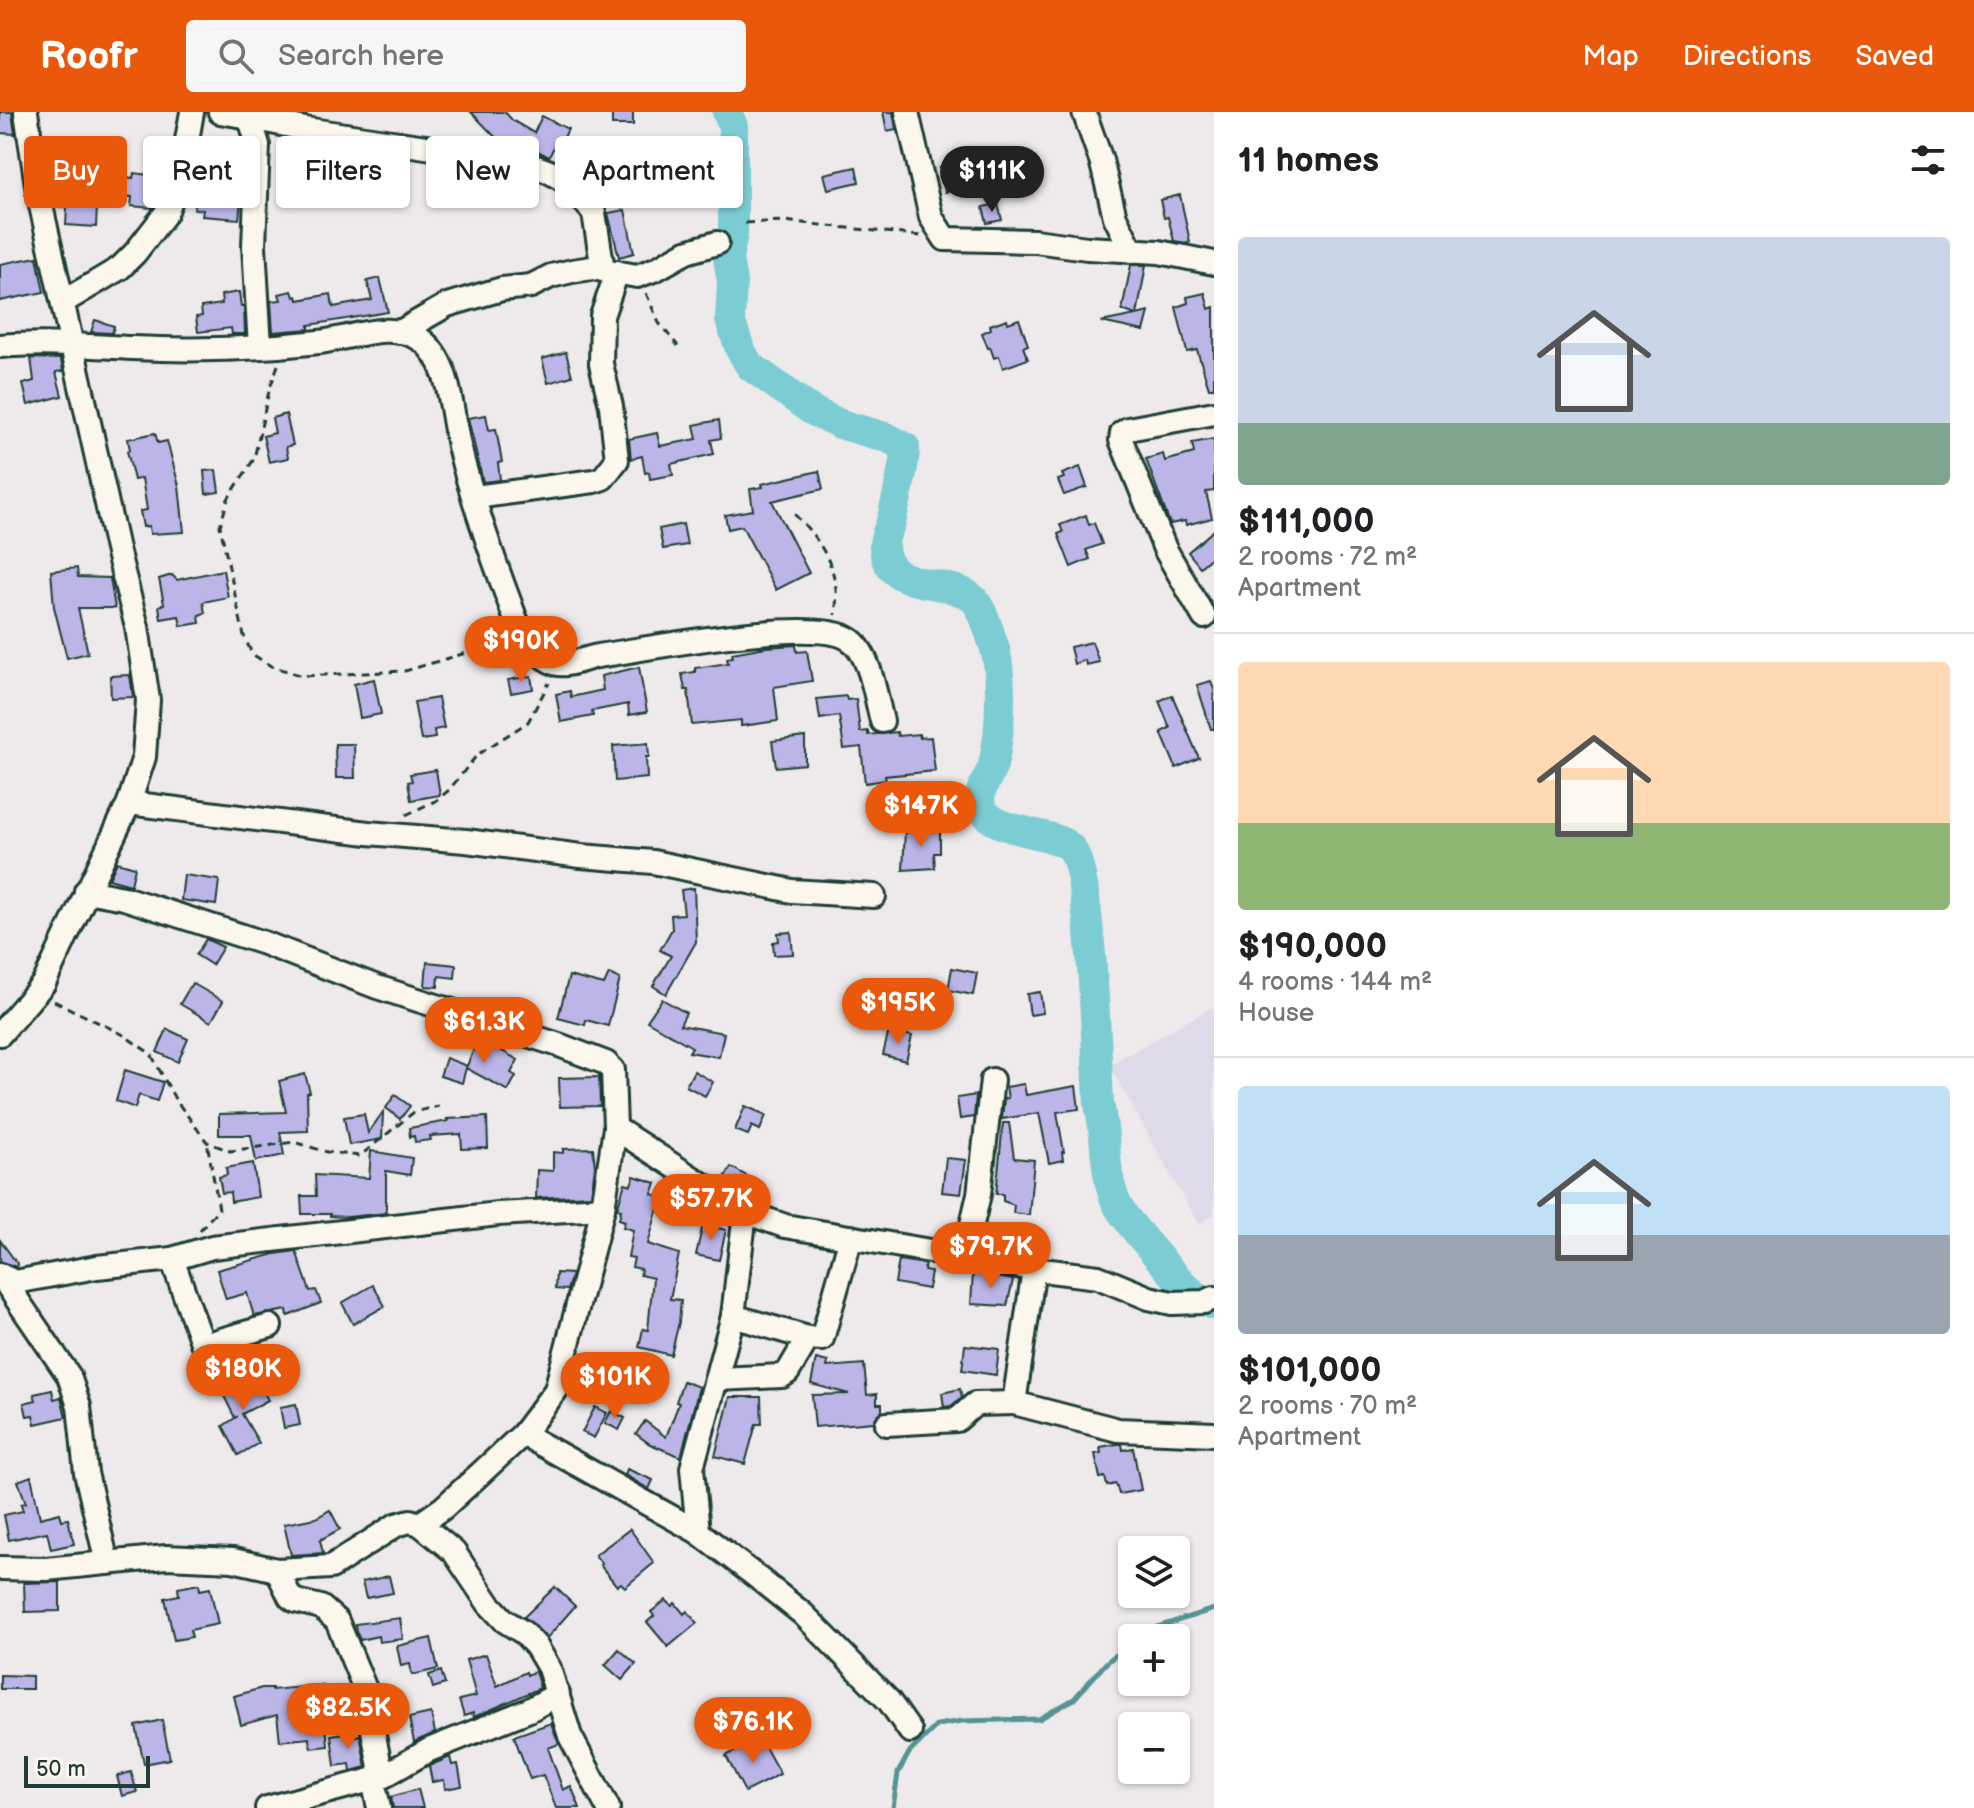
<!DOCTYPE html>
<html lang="en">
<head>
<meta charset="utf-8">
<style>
  body { margin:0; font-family:"Balsamiq Sans",sans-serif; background:#f6f6f6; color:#202124; height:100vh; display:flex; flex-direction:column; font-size:30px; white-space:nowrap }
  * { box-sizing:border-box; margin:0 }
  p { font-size:26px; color:#757577 }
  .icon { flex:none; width:44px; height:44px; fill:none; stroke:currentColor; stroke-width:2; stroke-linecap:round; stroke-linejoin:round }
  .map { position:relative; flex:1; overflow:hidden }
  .sheet { display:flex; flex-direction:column; background:#fff; width:760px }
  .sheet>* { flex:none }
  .top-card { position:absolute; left:24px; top:24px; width:760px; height:72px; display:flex; gap:16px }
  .controls { position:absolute; left:1118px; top:1424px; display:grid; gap:16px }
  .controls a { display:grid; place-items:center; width:72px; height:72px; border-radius:8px; background:#fff; box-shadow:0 2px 6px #0004; font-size:40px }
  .scale { position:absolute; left:24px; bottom:20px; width:126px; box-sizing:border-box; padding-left:8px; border:4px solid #1f3d34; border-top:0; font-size:22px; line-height:28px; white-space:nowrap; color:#1f3d34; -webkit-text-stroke:6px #fbf7ec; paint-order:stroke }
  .price { position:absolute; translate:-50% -68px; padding:0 18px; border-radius:28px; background:#ea580c; color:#fff; font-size:26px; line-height:52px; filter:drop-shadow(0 2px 4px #0008) }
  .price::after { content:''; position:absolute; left:50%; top:48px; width:24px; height:18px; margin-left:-12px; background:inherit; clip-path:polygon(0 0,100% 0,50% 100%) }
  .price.on { background:#222; color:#fff }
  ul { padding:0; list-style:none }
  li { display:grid; align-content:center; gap:16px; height:424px; padding:0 24px }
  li+li { border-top:2px solid #e0e0e0 }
  li span { display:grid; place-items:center; height:248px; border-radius:8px; color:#555 }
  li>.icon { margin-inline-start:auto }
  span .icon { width:144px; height:144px; fill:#fffc; stroke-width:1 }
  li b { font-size:34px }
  h2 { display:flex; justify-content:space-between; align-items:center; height:96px; padding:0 24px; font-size:34px }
  .pill { padding:0 28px; border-radius:8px; background:#fff; box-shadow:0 2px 6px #0004; font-size:28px; line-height:72px }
  .pill.on { background:#ea580c; color:#fff }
  header { display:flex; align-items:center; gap:48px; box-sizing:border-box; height:112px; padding:0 40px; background:#ea580c; color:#fff }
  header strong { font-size:38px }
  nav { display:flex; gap:44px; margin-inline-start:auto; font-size:28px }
  .search { width:560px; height:72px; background:#f6f6f6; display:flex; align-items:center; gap:20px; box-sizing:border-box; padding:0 28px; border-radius:8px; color:#757577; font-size:30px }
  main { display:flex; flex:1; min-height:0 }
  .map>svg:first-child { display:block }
</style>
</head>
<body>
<header>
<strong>Roofr</strong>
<div class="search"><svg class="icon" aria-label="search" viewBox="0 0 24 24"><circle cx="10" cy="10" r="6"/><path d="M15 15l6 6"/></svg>Search here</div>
<nav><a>Map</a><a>Directions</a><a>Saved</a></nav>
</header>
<main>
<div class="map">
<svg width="1214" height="1696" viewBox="0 0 1214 1696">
  <rect width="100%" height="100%" fill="#eeeaeb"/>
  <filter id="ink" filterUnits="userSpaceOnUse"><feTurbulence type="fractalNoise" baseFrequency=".0125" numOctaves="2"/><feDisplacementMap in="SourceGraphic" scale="16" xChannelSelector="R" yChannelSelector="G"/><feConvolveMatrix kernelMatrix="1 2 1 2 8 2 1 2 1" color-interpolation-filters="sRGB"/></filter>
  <g filter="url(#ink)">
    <polygon fill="#dfdaea" points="1214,894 1214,1103 1198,1112 1109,953"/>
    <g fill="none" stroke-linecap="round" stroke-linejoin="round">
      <g stroke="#579393" stroke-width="5">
        <polyline points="1136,1526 1142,1520 1214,1497"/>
        <polyline points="893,1696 898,1661 909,1641 937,1613 962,1609 1039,1607 1074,1587 1106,1551 1132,1529"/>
      </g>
      <path stroke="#7ccdd3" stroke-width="30" d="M727,0L733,14V122L728,146L732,170L730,208L740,237L750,254L811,298L840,312L888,326L905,335C905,355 897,385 892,406C890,416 883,425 884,435C886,480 944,465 971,485C981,492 988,515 992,528C1004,558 1001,621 993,653C989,667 977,677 981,693C989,722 1048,717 1070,735C1092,753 1097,953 1099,992C1107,1024 1103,1059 1116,1090C1121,1104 1175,1165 1188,1177C1196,1184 1204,1189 1214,1193"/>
    </g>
    <g fill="#bcb6e8" stroke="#1f3d34" stroke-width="2">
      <polygon points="0,0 12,0 15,22 0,21"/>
      <polygon points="471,0 505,0 512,8 534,21 542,4 568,17 560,34 556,31 549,45 519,29 516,34 502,32"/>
      <rect x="612" y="0" width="21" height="13"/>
      <polygon points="883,0 893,0 896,17 887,19"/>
      <polygon points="1025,49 1035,72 1016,80 1006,57"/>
      <polygon points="961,51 965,67 961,68 963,76 945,80 940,56"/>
      <polygon points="856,55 859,70 828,77 824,62"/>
      <polygon points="134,61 165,65 152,96 131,94 132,85 118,84 120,64 133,66"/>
      <polygon points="62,63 88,64 87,73 98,73 96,115 66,113 67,95 60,95"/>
      <polygon points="205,74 242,78 239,107 202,104 203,98 194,97 196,76 204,77"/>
      <polygon points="1180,83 1190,130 1187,131 1174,129 1168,105 1164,106 1160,88"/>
      <polygon points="998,92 1002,108 987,111 983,95"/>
      <polygon points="625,98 634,141 619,145 608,101"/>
      <polygon points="37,145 44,180 0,189 0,152"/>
      <polygon points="1131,153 1146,153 1137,203 1149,200 1144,219 1101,210 1136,203 1122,198"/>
      <polygon points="380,166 388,200 309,213 309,217 273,220 271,189 281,188 279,182 292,179 294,185 297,184 298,188 331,182 333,195 372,188 367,169"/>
      <polygon points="239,180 241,194 244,194 245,222 232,222 231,216 198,220 196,205 202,204 201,195 222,192 221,183"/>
      <polygon points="1205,181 1209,197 1214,195 1214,276 1209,276 1197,238 1187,240 1176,195 1188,191 1187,185"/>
      <polygon points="1007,207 1008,211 1019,207 1028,233 1023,235 1028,247 1003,256 999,244 994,246 990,235 988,236 982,221 991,217 990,213"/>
      <polygon points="95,208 114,214 112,221 91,220"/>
      <polygon points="566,240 572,264 548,271 542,247"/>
      <polygon points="31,246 61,247 63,259 56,260 62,284 28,293 23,272 34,269"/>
      <polygon points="286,302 293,333 286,335 288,346 269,350 263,324 275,321 272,306"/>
      <polygon points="486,303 489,318 496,317 502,350 498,351 500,368 483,370 468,306"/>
      <polygon points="719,308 721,326 711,328 714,342 671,352 673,363 650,367 649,360 645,361 642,344 631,347 629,327 657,321 660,334 697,327 694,313"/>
      <polygon points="155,321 158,331 167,329 179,374 184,420 150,422 149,414 143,415 140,399 147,398 142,366 134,368 127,339 130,338 128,327"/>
      <polygon points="1214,327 1214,379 1206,380 1212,406 1186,413 1185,409 1170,412 1146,347 1163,342 1165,349 1194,341 1192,331"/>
      <polygon points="1080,355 1087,375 1064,383 1058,368 1064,366 1062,362"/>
      <polygon points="216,358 219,380 206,382 204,359"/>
      <polygon points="819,359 823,377 772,389 809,461 776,478 742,414 728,417 725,403 753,398 750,377 763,375 762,372"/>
      <polygon points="1086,403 1089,413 1094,411 1102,432 1086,438 1090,447 1071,455 1058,422 1063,420 1060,413"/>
      <polygon points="683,412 687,433 663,437 659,417"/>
      <polygon points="1214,418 1214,443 1200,455 1188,440"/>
      <polygon points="77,456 78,465 110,466 115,496 78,496 88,541 67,546 54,495 51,459"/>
      <polygon points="223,458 228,485 203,490 205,501 199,503 200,511 181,514 179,504 161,507 159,494 164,492 159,467 172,463 177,468"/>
      <polygon points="1092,530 1099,550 1086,553 1085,548 1074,552 1070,535"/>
      <polygon points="796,533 797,540 807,539 812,569 774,575 778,609 741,614 741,608 692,613 688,578 685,578 682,562 695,560 695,556 728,551 727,546 733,545 732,541 766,535"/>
      <polygon points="639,555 647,600 629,603 628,592 592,599 593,604 561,610 556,582 570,579 571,585 603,578 601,564"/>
      <polygon points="130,563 133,585 111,586 110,564"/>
      <polygon points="531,564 533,577 511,581 508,568"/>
      <polygon points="374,567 381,602 360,606 354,572"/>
      <polygon points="1211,569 1214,578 1214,617 1211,617 1197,573"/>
      <polygon points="1172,583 1199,646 1176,656 1161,620 1170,616 1159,589"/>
      <polygon points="846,584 847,588 856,587 860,620 868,619 868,623 897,620 898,624 919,622 920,626 931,625 935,659 885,664 886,668 865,671 861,635 844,637 839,604 820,607 817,587"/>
      <polygon points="438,586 444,616 434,618 435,626 421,628 414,590"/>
      <polygon points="805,625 805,652 776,655 772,629"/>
      <polygon points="648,631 649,645 646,645 647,666 615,669 613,634"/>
      <polygon points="335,632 354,632 355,666 336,666"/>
      <polygon points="436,658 440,683 411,688 408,670 412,669 410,662"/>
      <polygon points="905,718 940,719 940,741 934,741 935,756 903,758"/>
      <polygon points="117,750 135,755 131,773 109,767"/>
      <polygon points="184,763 219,768 216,793 181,788"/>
      <polygon points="694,776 696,830 666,882 653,874 671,844 660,838 672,817 671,803 684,802 681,778"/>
      <polygon points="791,820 793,842 774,843 773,830 779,829 778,821"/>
      <polygon points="206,827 223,835 212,853 196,843"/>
      <polygon points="427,850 456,853 455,866 439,864 438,875 425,874"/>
      <polygon points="952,856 977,861 973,883 948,878"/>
      <polygon points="609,862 620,867 608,914 586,908 585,913 558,906 569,864 604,873"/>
      <polygon points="192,871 223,889 211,910 180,892"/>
      <polygon points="1040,880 1043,901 1030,903 1027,882"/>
      <polygon points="662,887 686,901 680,913 724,921 719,945 689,940 692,935 647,909"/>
      <polygon points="167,917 188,927 178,950 157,940"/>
      <polygon points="889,918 912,924 906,949 883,943"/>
      <polygon points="479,925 496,932 495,935 518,948 511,961 516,964 508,979 466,956 462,971 440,964 446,946 467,954"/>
      <polygon points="125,958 163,970 157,989 139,983 135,996 116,989"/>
      <polygon points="694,959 713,970 705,984 686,974"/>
      <polygon points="305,962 310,980 307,981 308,1019 280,1020 284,1043 256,1049 251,1023 219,1023 219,1002 286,1000 279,969"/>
      <polygon points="599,965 600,994 560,995 559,966"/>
      <polygon points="1024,972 1026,983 1076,974 1079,997 1057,1000 1064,1040 1062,1040 1063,1048 1049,1051 1039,1001 1002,1007 1004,987 1008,986 1006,975"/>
      <polygon points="395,983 410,994 400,1007 386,996"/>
      <polygon points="976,983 974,1005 960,1007 957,986"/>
      <polygon points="745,994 766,1003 760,1018 752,1014 748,1023 735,1018"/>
      <polygon points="383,1000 382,1027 349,1033 344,1005 364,1002 368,1021"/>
      <polygon points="487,1005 488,1036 462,1037 461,1022 430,1024 431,1028 415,1030 414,1024 410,1025 409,1016 448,1009 447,1007"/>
      <polygon points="1003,1011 1009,1011 1014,1046 1034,1048 1029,1103 1013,1101 1014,1093 1003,1089 1003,1082 996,1082"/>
      <polygon points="593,1036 595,1055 591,1083 536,1086 537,1058 553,1059 553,1040 563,1041 563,1037"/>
      <polygon points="371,1039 412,1046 410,1063 386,1059 386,1101 348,1105 330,1104 330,1102 302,1102 301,1084 316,1084 315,1063 369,1066"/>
      <polygon points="946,1046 966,1048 961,1082 942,1080"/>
      <polygon points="253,1051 258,1085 231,1090 230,1080 222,1081 219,1065 227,1063 226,1056"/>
      <polygon points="731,1055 752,1067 743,1082 723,1069"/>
      <polygon points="634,1064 656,1071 652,1082 661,1085 648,1132 679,1142 670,1187 681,1188 679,1210 671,1243 639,1235 643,1217 648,1218 653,1166 640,1163 641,1157 632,1155 634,1146 628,1145 633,1118 623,1115 625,1109 619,1107 621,1098 617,1097 625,1071 631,1073"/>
      <polygon points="703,1112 726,1118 719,1148 696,1143"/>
      <polygon points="0,1128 18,1153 16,1155 0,1149"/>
      <polygon points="296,1139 310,1179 316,1178 321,1191 288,1204 287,1198 254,1204 247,1181 226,1187 217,1158 275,1142"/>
      <polygon points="899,1148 925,1152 924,1159 931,1160 928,1177 895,1171"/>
      <polygon points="556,1161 572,1162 567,1178 555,1177"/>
      <polygon points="973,1161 1013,1168 1007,1194 971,1192"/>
      <polygon points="373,1173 385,1194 353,1212 342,1191"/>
      <polygon points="965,1233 999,1237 996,1263 962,1258"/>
      <polygon points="816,1247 828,1250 827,1255 864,1252 867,1283 877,1282 877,1292 882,1292 882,1299 874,1310 815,1315 812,1283 849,1282 811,1272"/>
      <polygon points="242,1263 246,1270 256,1265 268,1288 242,1302 259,1331 238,1343 223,1314 238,1304 235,1306 224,1284 232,1280 227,1271"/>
      <polygon points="683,1269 699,1275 681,1345 650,1332 636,1322 645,1309 666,1325 679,1291 676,1290"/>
      <polygon points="960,1277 962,1285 951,1294 944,1295 942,1281"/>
      <polygon points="52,1278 54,1287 61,1285 66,1305 35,1312 33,1303 27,1304 24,1291 36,1288 34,1282"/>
      <polygon points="730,1285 761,1285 762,1312 756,1312 745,1352 715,1344"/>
      <polygon points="296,1292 300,1313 284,1316 280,1295"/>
      <polygon points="595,1295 607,1301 594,1326 582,1320"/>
      <polygon points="611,1299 625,1306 619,1318 605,1311"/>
      <polygon points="1117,1332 1122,1332 1123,1338 1133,1336 1141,1378 1119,1382 1116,1372 1107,1374 1105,1365 1100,1366 1095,1342 1101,1341 1100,1335"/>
      <polygon points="627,1357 653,1368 649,1377 625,1363"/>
      <polygon points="31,1364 40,1406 60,1401 62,1408 68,1407 74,1432 51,1437 47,1420 9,1428 4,1403 23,1399 21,1392 26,1391 18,1369"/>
      <polygon points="330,1398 340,1417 320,1428 323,1441 291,1443 284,1412 316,1406"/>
      <polygon points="630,1417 654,1451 625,1475 621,1471 617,1474 600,1453 602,1452 595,1443"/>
      <polygon points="389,1464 393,1481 366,1486 362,1470"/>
      <polygon points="60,1470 60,1499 25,1500 24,1471"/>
      <polygon points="199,1472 200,1478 210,1476 218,1512 190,1518 192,1525 174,1528 165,1486 179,1483 178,1476"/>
      <polygon points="555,1475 575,1494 547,1526 524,1505"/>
      <polygon points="666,1488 672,1494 675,1491 684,1502 687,1499 697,1511 668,1535 647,1510 654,1504 651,1500"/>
      <polygon points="400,1506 403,1527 379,1530 378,1524 360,1528 356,1519 355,1512"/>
      <polygon points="431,1526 438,1557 412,1563 410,1552 401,1554 397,1534"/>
      <polygon points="619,1537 636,1552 622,1568 605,1553"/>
      <polygon points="486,1542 497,1574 526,1560 527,1563 535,1559 540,1576 474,1605 473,1601 464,1604 459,1588 476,1584 466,1548"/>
      <polygon points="441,1559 445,1572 433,1576 429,1563"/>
      <polygon points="0,1563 32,1564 32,1577 0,1577"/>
      <polygon points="322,1573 323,1578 341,1575 344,1589 324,1593 328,1634 311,1636 309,1626 280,1629 277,1603 241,1613 234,1584 262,1576 272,1576 272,1578"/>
      <polygon points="400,1586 406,1601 385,1609 382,1593"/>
      <polygon points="431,1601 435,1621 414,1630 409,1606"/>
      <polygon points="162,1608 170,1647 144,1652 136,1614"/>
      <polygon points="551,1611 559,1632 548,1636 563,1678 571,1674 580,1696 556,1696 543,1663 530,1667 514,1624"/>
      <polygon points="350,1620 351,1625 360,1623 366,1655 351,1659 350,1652 335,1654 331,1623"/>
      <polygon points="760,1626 780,1662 745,1680 726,1644"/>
      <polygon points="450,1645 452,1653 458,1652 462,1674 445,1677 444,1668 432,1670 429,1654"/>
      <polygon points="131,1660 137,1680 122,1684 117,1664"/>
      <polygon points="418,1677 423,1696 393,1696 391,1685"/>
    </g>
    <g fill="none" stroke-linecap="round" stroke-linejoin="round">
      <g stroke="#1f3d34" stroke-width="28">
        <g id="minor">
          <polyline points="220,0 243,4 251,10 258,33 254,134 260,235"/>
          <polyline points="907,0 931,105 945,127 1035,129 1087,136 1159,140 1214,151"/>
          <polyline points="1084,0 1101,48 1115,105 1132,139"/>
          <polyline points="243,4 305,17 520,49 550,60 570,72 594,101 603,158"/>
          <polyline points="63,190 120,156 135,141 166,101 181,62 192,0"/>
          <polyline points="400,220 447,193 502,177 531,174 551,164 572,159 592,156 637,164 656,157 686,140 717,131"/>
          <path d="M0,234C45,230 88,234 132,236C194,239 258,237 319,230C350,227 390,208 420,227C452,249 451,304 460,338C472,386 489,435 506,481C513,498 517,517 529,531C534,537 544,546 552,550C564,557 585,546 598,544C646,537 813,504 849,527C870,539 876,587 882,609"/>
          <polyline points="475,385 594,369 603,366 617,348 611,294 601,252 602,204 617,160"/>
          <polyline points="1204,505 1165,437 1121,328 1122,321 1128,317 1214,301"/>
          <polyline points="129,691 368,721 466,729 581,744 653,750 792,779 874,784"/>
          <polyline points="86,779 124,786 264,831 377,875 559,933 606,951 613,958 615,1016 603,1096 556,1278 523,1322 443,1396 420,1412"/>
          <polyline points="0,922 44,871 129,691 144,645 148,588 137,515 117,437 38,80 26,0"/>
          <polyline points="615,1016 745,1100 785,1114 1034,1157 1098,1165 1149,1186 1172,1191 1204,1190 1214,1186"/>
          <polyline points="965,1143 979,1082 992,968"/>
          <polyline points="172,1147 203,1233 270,1214"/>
          <polyline points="1034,1157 1014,1291 1118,1318 1214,1322"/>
          <polyline points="0,1163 15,1170 97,1155 172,1147 212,1135 498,1102 603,1096"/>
          <polyline points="3,1167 69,1264 79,1294 86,1361 107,1451"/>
          <polyline points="733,1204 808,1226 822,1227 851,1125"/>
          <polyline points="717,1267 782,1264 788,1260 808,1226"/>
          <polyline points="887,1312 957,1308 975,1292 1014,1291"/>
          <polyline points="523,1322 698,1420 753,1462 803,1502 889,1589 910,1619"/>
          <polyline points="698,1420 692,1356 733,1204 745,1100"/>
          <polyline points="0,1456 46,1457 166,1445 233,1448 277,1458 331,1455 396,1413 410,1409 420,1412 454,1440 489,1492 505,1509 524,1521 536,1534 549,1556 570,1624 608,1696"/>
          <polyline points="277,1458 290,1485 296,1489 321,1495 337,1509 365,1577 382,1665"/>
          <polyline points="373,1668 379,1696"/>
          <polyline points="267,1696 382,1665 429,1638 529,1598 558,1582"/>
        </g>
      </g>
      <g stroke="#1f3d34" stroke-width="3" stroke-dasharray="8 6" stroke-linecap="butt">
        <polyline points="745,111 784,109 921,124"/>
        <polyline points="646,181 659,211 678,234"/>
        <polyline points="278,253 269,279 254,347 228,387 220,414 244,524 252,542 271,554 303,564 405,559 466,541 506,534"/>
        <path d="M794,402C823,430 842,462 835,503"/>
        <polyline points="406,703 437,688 449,678 477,643 528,610 549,571"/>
        <polyline points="54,889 122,922 151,942 175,987 207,1030 230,1039 294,1030 327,1040 360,1044 414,1000 439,994"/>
        <polyline points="200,1118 219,1097 207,1030"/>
      </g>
      <use href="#minor" stroke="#fbf7ec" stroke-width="22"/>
    </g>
  </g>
</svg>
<div class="controls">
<a><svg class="icon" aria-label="layers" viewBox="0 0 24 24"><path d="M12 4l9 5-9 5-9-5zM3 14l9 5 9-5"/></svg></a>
<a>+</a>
<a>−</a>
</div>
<div class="scale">50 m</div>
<b class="price on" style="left:992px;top:102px">$111K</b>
<b class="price" style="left:521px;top:572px">$190K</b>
<b class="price" style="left:921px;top:737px">$147K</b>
<b class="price" style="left:898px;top:934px">$195K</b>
<b class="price" style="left:484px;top:953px">$61.3K</b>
<b class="price" style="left:711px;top:1130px">$57.7K</b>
<b class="price" style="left:991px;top:1178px">$79.7K</b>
<b class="price" style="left:243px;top:1300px">$180K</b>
<b class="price" style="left:615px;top:1308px">$101K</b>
<b class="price" style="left:348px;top:1639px">$82.5K</b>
<b class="price" style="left:753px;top:1653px">$76.1K</b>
<div class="top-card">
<a class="pill on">Buy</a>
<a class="pill">Rent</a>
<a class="pill">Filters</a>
<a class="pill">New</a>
<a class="pill">Apartment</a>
</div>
</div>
<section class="sheet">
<h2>11 homes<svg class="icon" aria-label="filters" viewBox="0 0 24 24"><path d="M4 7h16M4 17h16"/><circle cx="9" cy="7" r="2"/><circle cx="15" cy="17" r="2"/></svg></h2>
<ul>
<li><span style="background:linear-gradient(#c9d6e8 75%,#7fa58c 0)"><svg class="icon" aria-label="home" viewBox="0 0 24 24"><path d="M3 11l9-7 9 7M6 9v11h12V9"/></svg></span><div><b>$111,000</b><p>2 rooms · 72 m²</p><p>Apartment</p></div></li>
<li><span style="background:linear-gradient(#ffd9b3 65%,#8fb573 0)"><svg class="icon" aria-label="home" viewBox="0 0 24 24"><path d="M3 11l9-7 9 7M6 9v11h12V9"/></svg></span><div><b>$190,000</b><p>4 rooms · 144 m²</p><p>House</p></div></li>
<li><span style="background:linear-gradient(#bfe0f5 60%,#9aa5b1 0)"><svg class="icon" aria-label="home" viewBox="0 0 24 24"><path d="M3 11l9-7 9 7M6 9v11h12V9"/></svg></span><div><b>$101,000</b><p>2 rooms · 70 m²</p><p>Apartment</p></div></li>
</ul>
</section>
</main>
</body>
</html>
